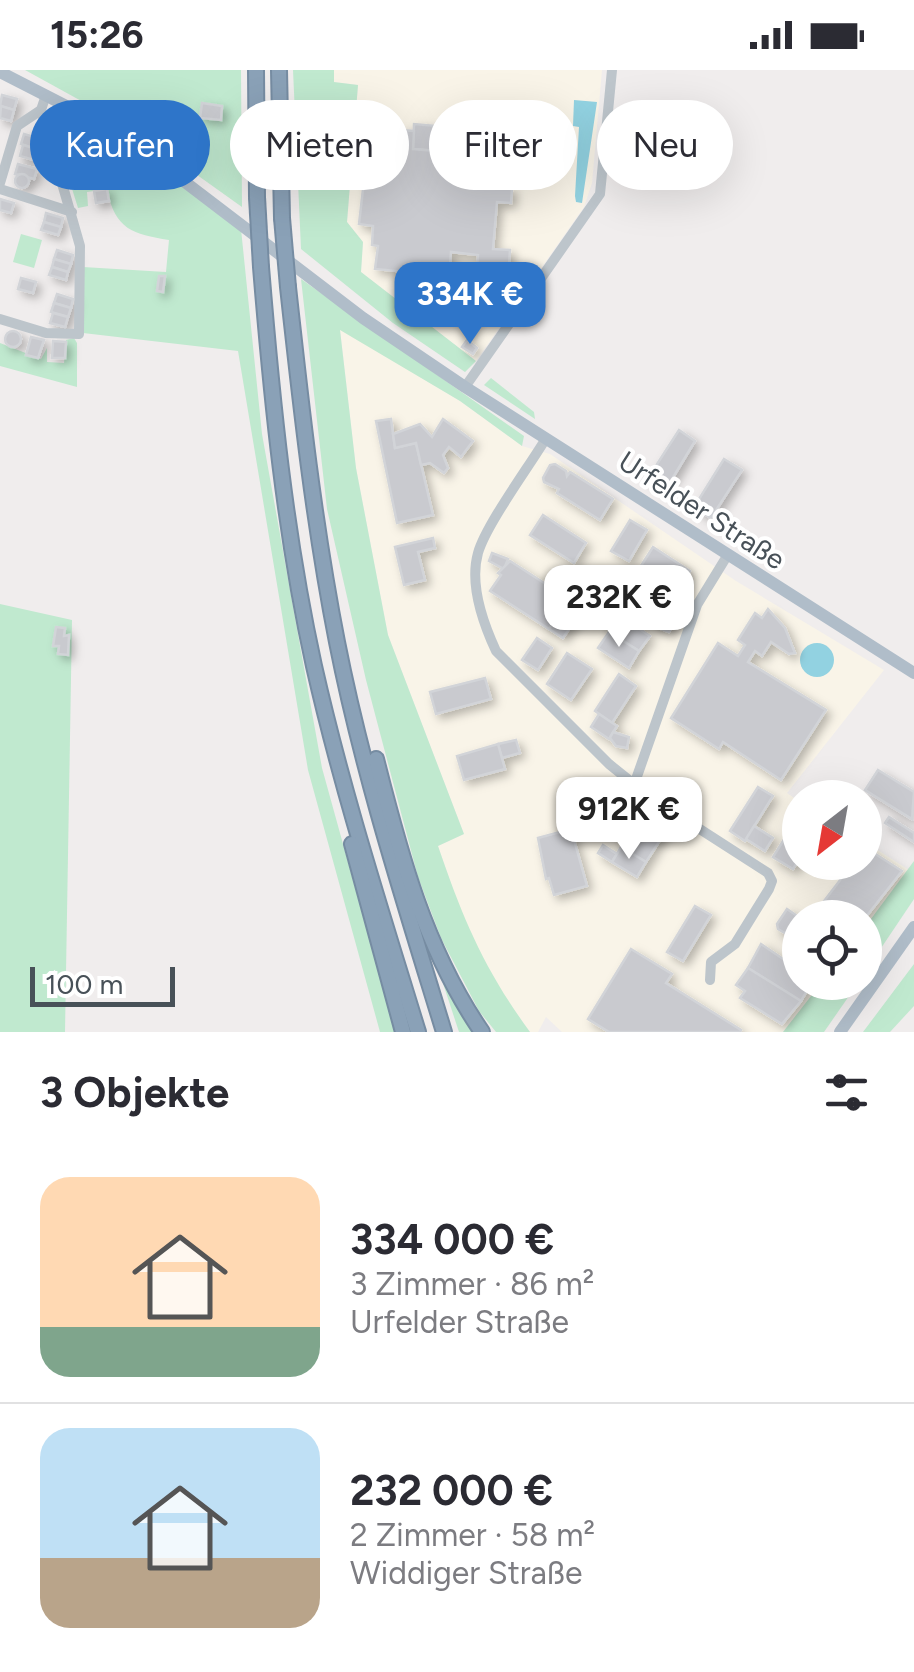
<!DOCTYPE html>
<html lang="de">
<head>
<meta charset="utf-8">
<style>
  body { margin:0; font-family:Figtree,sans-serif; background:#f2f2f3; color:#2b2b33; height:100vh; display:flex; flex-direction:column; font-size:38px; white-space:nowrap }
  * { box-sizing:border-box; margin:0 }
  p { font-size:32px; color:#7c7c81 }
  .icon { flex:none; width:55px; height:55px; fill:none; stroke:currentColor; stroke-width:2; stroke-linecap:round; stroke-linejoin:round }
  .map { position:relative; height:962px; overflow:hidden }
  .sheet { display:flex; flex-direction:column; background:#fff; flex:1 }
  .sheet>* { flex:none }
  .hud { position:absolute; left:30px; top:30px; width:855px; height:90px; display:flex; gap:20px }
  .needle { width:65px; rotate:211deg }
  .controls { position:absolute; left:782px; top:710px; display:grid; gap:20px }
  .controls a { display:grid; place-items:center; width:100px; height:100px; border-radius:50%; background:#fff; box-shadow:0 10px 40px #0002; font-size:50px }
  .scale { position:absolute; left:30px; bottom:25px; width:145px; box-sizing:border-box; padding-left:10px; border:5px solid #485158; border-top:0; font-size:28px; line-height:35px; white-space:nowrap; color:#485158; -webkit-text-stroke:8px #fff; paint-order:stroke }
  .price { position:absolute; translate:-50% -85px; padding:0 22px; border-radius:20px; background:#fff; color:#222; font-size:32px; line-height:65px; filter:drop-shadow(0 2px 5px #0008) }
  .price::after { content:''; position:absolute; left:50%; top:60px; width:30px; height:22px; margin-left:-15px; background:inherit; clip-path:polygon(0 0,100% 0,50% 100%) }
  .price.selected { background:#2e75c9; color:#fff }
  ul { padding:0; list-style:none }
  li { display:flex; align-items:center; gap:30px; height:250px; padding:0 40px }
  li+li { border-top:2px solid #e1e1e2 }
  li span { display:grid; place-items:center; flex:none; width:280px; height:200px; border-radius:30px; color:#555 }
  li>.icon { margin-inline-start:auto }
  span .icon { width:120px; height:120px; fill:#fffc; stroke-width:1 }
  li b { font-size:42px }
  h2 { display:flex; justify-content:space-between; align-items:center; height:120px; padding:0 40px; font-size:42px }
  .pill { padding:0 35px; border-radius:45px; background:#fff; box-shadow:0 10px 40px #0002; font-size:35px; line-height:90px }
  .pill.selected { background:#2e75c9; color:#fff }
  .status { display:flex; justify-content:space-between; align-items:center; height:70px; padding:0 50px; background:#fff; direction:ltr }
  .status svg { height:28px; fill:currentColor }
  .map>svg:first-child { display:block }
</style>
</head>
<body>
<div class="status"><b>15:26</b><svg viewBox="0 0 49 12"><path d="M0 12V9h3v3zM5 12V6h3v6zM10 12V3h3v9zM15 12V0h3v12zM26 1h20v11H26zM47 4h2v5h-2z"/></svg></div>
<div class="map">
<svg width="914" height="962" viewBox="0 0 914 962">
  <defs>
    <filter id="shadow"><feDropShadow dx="4.5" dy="4.5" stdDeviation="5" flood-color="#0004"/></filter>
  </defs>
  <rect width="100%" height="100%" fill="#f0eded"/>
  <g fill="#f9f4e8">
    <polygon points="334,0 602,0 592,113 584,137 476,291 361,202 363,172 347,152 358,15 333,12"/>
    <polygon points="340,259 460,331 522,376 550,384 736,511 884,600 787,723 800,732 800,792 865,792 865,772 909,800 865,857 865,848 800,848 800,912 822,913 783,962 562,962 546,947 538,962 530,962 501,922 465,854 438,776 464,764 388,565 356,398"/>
  </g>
  <g fill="#c0e9cf">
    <polygon points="25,0 241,0 242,137 134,60"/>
    <polygon points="293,0 334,0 334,12 358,15 347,152 363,172 361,202 476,291 465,302 393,253 301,179"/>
    <path d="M55,36L122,74L241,159L262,364L322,698L395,962H380L308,700L238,281L83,263V197L166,202L169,170C133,164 115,160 107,119L87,122L88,136L78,138L50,48H46V43Z"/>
    <polygon points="21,164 42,170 34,198 13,192"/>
    <path d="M301,209L524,366L522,376L460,331L340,260L356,398L388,565L464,764L438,776C463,849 484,899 530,962H496L479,941L441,868L418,807L366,610L327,439Z"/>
    <polygon points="74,268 77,273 77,317 0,296 0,273 41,289 47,278 47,292 64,293 66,270"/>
    <polygon points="491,308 534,342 535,349 484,315"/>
    <polygon points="0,534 72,550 65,962 0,962"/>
    <polygon points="914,791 914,829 865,902 865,857"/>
    <polygon points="435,889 476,962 459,962"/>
    <polygon points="914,894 914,936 890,962 863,962"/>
    <polygon points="822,912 858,913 824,962 783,962"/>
  </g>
  <g fill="#92d2e1">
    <polygon points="574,30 597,32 582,133 576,132 575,126 579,57 573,56"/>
    <circle cx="817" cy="590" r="17"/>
  </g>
  <g fill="#c9cacf" stroke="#d2d4d8" stroke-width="2.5" filter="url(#shadow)">
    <polygon points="2,25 17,29 14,40 0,36"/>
    <polygon points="202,33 222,36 221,50 200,48"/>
    <polygon points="1,36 14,40 11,51 0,48"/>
    <polygon points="472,52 478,53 478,59 513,64 512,69 500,69 499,86 413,79 414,54 471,59"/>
    <polygon points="370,58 414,61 413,79 499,86 496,118 512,119 511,133 497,132 493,179 510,180 509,194 505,194 501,205 490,206 490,210 476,209 478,185 451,182 449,206 375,199 378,176 372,175 373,156 359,154"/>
    <polygon points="24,64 38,68 35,79 21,74"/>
    <polygon points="23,75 37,79 34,90 20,86"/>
    <polygon points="18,94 37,99 34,109 15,104"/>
    <circle cx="22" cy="111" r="7"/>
    <polygon points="107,119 109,131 96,133 94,121"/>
    <polygon points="0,129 14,133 11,143 0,140"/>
    <polygon points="46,143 63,148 61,157 44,152"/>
    <polygon points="44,152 61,157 58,165 41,160"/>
    <polygon points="57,180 73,185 71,194 54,189"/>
    <polygon points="54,189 71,194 68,202 52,197"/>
    <polygon points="52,197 68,202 66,210 49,205"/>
    <polygon points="159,206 165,206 163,222 157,221"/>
    <polygon points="21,208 36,212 33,223 18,219"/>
    <polygon points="57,224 73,229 71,238 54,233"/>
    <polygon points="54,233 71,238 68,247 51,242"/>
    <polygon points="53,243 68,247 65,257 50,253"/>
    <circle cx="13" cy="269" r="8"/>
    <polygon points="31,267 44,270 38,288 26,285"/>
    <polygon points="467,270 477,278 473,284 462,277"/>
    <polygon points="53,271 66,272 65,288 52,288"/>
    <polygon points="391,349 395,378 416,373 433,445 397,453 376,351"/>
    <polygon points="443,349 473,371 461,387 449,377 443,385 448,398 444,403 430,393 421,395 416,373 395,378 393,364 420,354 432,367"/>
    <polygon points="679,360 695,371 666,419 648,408"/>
    <polygon points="724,389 742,400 711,448 694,437"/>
    <polygon points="555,394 566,401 567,406 570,402 613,429 600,450 557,423 559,419 544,412 543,408 550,395"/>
    <polygon points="543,445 586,473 574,493 530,465"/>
    <polygon points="630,450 647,460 629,491 611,481"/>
    <polygon points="433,468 435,478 418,482 425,510 404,515 395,477"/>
    <polygon points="653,477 690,501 676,523 639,499"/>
    <polygon points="492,483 508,489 504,499 489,491"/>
    <polygon points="510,491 569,529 549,559 490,521 501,505 498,503"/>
    <polygon points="641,510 665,525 650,550 625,535"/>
    <polygon points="665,525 677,532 668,546 676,551 669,562 653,556 655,553 650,550"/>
    <polygon points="569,529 583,538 563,568 549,559"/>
    <polygon points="768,539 785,558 795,583 789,584 771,572 762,586 755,581 748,592 826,640 781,710 723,672 719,679 671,648 718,573 738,586 745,575 738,570 755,543 762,548"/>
    <polygon points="619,545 650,566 639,581 609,562"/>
    <polygon points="56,557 65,558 64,566 69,565 68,585 58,584 59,576 53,576"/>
    <polygon points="609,562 639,581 629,598 598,578"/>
    <polygon points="537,568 552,578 538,600 522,590"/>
    <polygon points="567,583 592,599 571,630 547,614"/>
    <polygon points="619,604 636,616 612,653 595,641"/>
    <polygon points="485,608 491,629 436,644 430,622"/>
    <polygon points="599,644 617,656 609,669 591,657"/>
    <polygon points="613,662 629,667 627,678 616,676 610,668"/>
    <polygon points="516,670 520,683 502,688 498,674"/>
    <polygon points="498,674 505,699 464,710 457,686"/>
    <polygon points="878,700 914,722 912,749 865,720"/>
    <polygon points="758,717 773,726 745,771 730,761"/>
    <polygon points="641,746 666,761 646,792 621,777"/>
    <polygon points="889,747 914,763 914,772 885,753"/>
    <polygon points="754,756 773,768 765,781 746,769"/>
    <polygon points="800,758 800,788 793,799 773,787 788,763 795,767"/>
    <polygon points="571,759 587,816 554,825 549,808 546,809 538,768"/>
    <polygon points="603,775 617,784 612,792 598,783"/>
    <polygon points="621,777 646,792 637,807 612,792"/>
    <polygon points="866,778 902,801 865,848 811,848 854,792 865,792"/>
    <polygon points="695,836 711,845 683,891 667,882"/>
    <polygon points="787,839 800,848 800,872 778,859 777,854"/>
    <polygon points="761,874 792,895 796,889 800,891 800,912 812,912 801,931 748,898"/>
    <polygon points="631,879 672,904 666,913 741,960 740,962 609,962 588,949"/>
    <polygon points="748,898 801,931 782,954 740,928 745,921 736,915"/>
  </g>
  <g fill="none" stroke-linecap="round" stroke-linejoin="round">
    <g stroke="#768ca2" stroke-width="18">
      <g id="highway">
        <polyline points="256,0 257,127"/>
        <polyline points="279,0 282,148"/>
        <path d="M261,197C272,332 285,464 314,596C342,720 381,841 418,962"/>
        <path d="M288,217C301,336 314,455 337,572C363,704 405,834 444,962"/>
        <path d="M376,689C400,784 425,879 482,962"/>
        <polyline points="352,774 403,962"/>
      </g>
    </g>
    <g stroke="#bdc5cb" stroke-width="10">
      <polyline points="0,113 17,56 41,40"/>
      <polyline points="0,119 72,142"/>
      <polyline points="0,249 46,263 79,264 80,176 41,40 46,25"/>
      <polyline points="465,317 600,124 612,0"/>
      <path d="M545,370C528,398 486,455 478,483C469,515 483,553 496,581L609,694L650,727L768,803L772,811L769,819L735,874L711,892L710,910"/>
      <polyline points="634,715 697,535 727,486"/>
    </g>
    <g stroke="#b0bdc9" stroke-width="12">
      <polyline points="0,2 84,45 160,93 363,248 465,317 914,603"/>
      <polyline points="840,962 914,857"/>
    </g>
    <use href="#highway" stroke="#8aa1b7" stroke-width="14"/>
    <g stroke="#768ca2" stroke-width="18" stroke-linecap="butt">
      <g id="highway-bridge">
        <polyline points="257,127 261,197"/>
        <polyline points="282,148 288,217"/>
      </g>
    </g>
    <use href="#highway-bridge" stroke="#8aa1b7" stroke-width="14"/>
  </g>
  <g text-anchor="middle" stroke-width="8" stroke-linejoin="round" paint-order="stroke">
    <g font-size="28" fill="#485158" stroke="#fff">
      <text transform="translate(702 440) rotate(33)" y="10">Urfelder Straße</text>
    </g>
  </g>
</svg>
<div class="controls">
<a><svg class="needle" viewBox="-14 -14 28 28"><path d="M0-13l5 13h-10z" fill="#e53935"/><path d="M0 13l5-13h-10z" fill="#7c7c81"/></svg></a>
<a><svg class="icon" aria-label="locate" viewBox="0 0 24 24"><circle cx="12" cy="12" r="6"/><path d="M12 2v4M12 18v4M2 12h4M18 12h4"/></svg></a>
</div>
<div class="scale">100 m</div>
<b class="price selected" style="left:470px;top:277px">334K €</b>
<b class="price" style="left:619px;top:580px">232K €</b>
<b class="price" style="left:629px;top:792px">912K €</b>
<div class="hud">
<a class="pill selected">Kaufen</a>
<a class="pill">Mieten</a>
<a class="pill">Filter</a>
<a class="pill">Neu</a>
</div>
</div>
<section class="sheet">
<h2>3 Objekte<svg class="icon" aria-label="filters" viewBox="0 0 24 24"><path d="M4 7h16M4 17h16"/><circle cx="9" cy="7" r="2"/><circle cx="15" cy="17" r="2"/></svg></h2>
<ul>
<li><span style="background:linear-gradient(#ffd9b3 75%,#7fa58c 0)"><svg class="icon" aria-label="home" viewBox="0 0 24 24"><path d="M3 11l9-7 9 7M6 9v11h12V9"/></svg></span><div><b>334 000 €</b><p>3 Zimmer · 86 m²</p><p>Urfelder Straße</p></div></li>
<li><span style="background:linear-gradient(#bfe0f5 65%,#b9a48a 0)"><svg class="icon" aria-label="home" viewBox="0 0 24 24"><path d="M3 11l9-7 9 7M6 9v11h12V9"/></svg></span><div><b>232 000 €</b><p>2 Zimmer · 58 m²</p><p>Widdiger Straße</p></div></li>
</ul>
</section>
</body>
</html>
